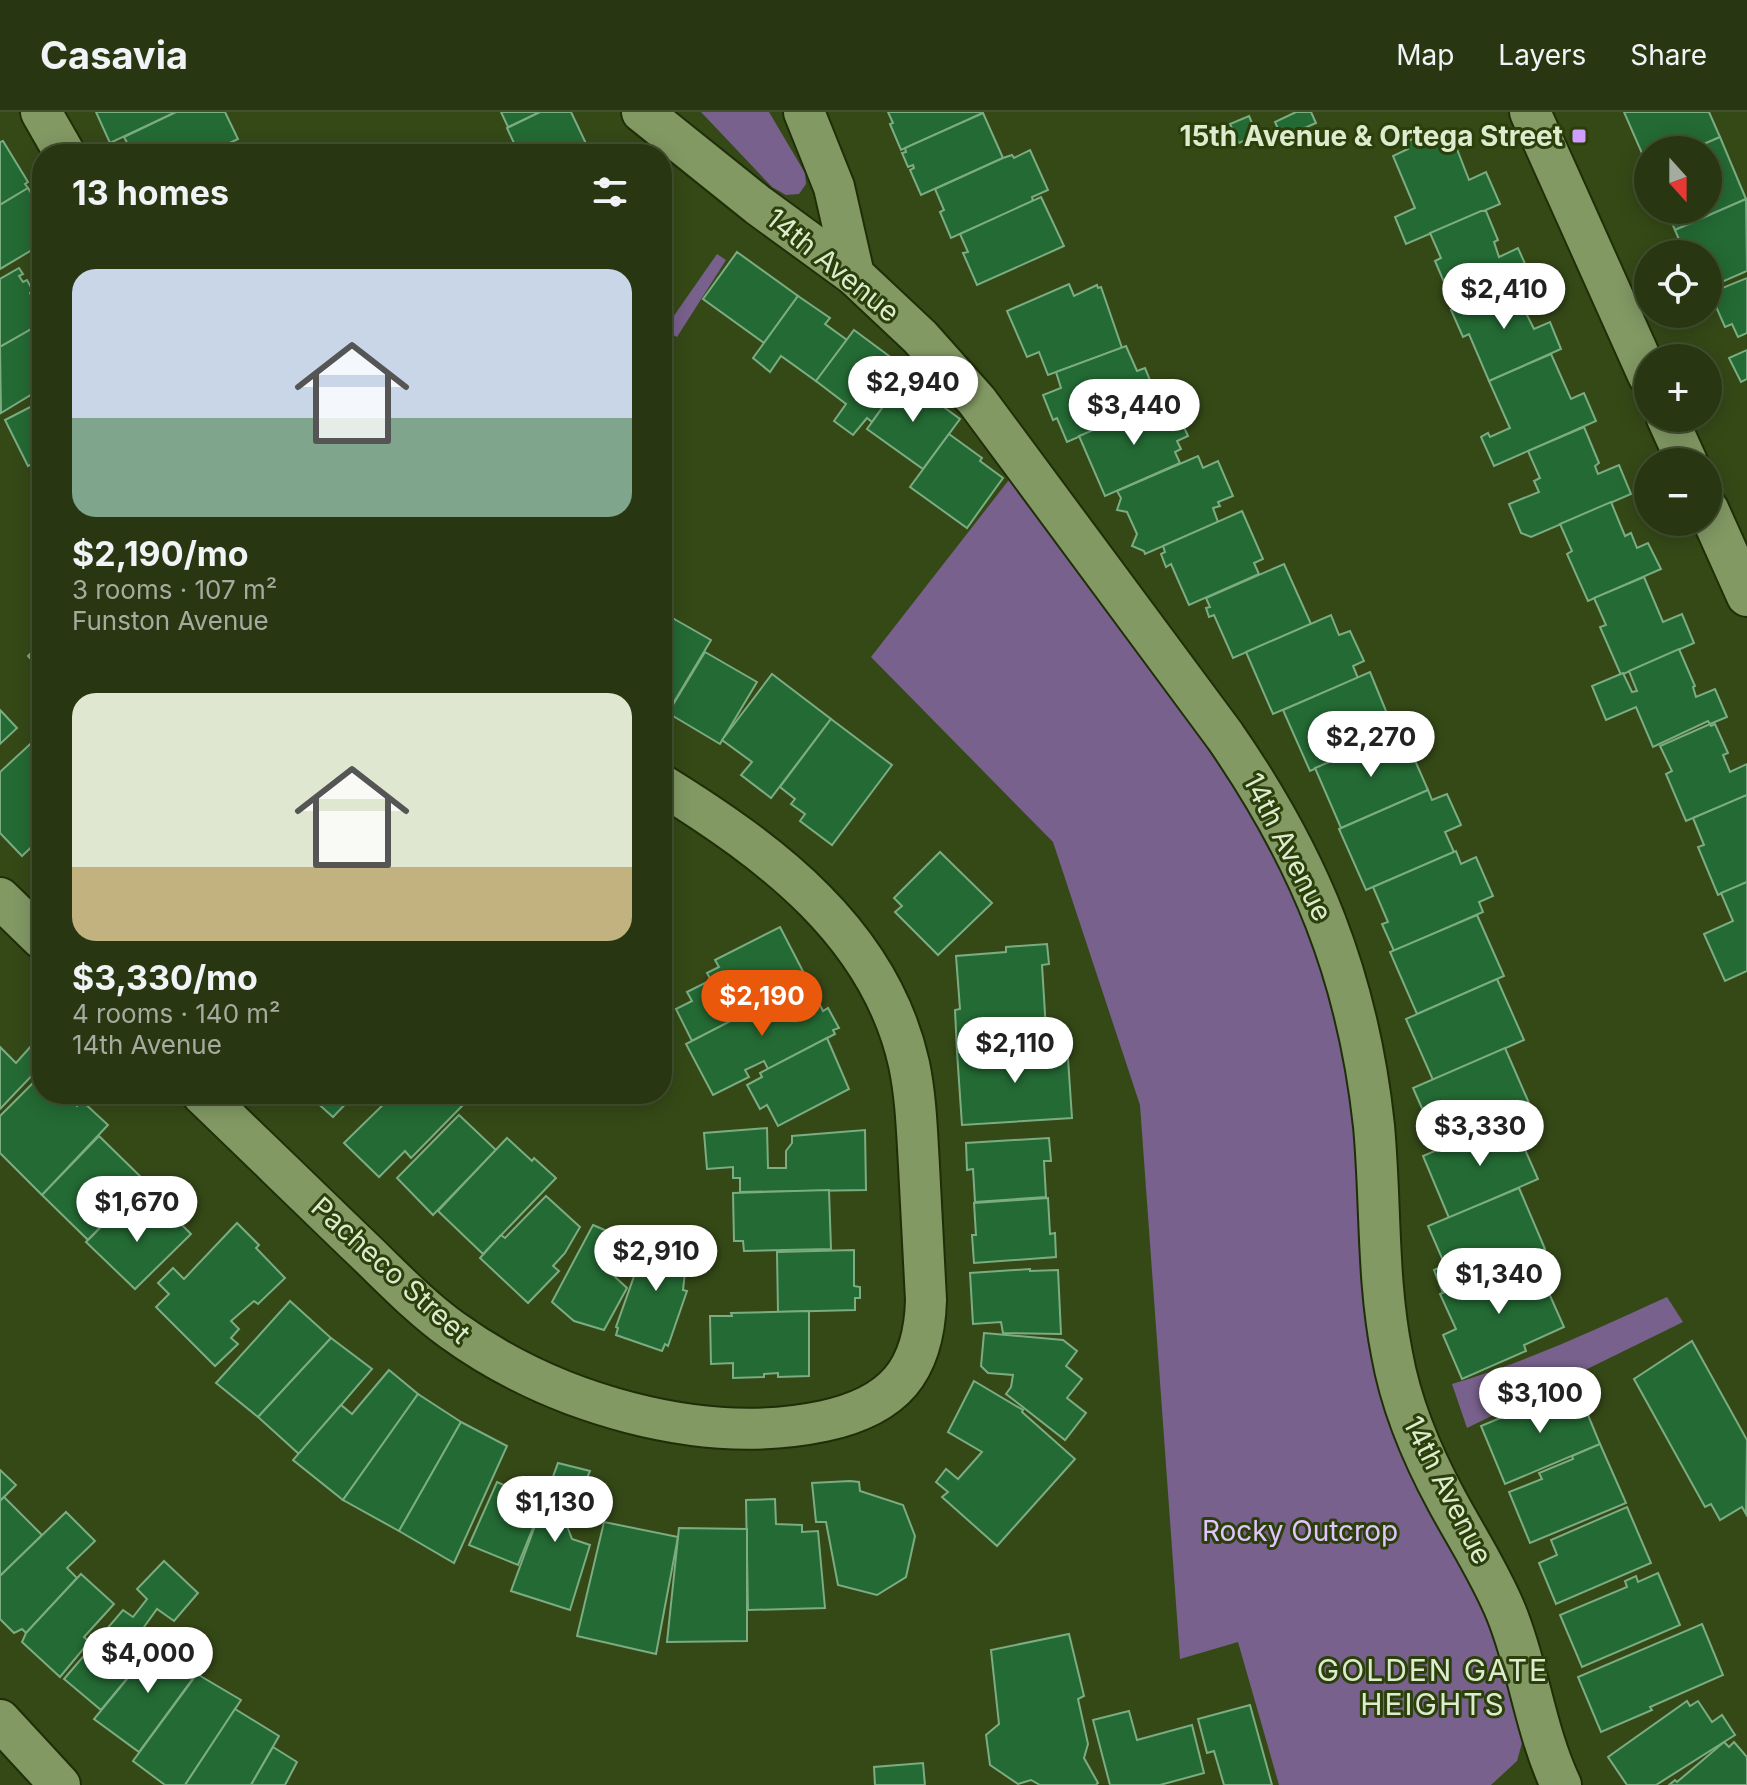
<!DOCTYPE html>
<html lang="en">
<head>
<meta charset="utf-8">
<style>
  body { margin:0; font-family:Inter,sans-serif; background:#303f1a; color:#f1f3f6; height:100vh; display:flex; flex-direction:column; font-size:30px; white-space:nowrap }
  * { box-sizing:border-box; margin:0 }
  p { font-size:26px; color:#a5ac9f }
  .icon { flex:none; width:44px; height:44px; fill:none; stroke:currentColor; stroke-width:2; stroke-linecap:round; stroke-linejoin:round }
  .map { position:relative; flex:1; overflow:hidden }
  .panel { position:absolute; left:32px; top:32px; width:640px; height:960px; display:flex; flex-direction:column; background:#283711; border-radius:32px; box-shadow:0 4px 20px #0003,0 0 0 2px #445131 }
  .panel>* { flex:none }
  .needle { width:52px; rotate:159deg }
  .buttons { position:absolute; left:1634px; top:24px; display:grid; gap:16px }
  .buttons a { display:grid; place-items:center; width:88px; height:88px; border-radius:50%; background:#283711; box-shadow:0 4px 20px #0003,0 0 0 2px #445131; font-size:40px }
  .price { position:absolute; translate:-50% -68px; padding:0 18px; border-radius:28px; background:#fff; color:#222; font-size:26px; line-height:52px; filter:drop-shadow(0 2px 4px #0008) }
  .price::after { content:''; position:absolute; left:50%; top:48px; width:24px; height:18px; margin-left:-12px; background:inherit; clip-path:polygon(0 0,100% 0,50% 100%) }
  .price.on { background:#ea580c; color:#fff }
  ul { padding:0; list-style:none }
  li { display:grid; align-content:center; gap:16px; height:424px; padding:0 40px }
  li span { display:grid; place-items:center; height:248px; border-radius:24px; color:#555 }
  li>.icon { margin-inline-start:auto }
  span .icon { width:144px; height:144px; fill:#fffc; stroke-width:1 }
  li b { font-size:34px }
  h2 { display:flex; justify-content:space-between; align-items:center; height:96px; padding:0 40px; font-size:34px }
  header { display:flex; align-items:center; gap:48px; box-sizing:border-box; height:112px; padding:0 40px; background:#283711; border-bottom:2px solid #445131 }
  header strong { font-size:38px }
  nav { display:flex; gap:44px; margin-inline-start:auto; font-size:28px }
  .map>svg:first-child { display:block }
</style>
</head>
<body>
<header>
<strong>Casavia</strong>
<nav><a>Map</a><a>Layers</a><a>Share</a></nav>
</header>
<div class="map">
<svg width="1747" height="1673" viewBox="0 0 1747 1673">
  <rect width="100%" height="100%" fill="#354917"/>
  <g fill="#78618c">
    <polygon points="701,0 769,0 805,61 806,72 799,82 786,83 772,75"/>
    <polygon points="717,142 726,148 677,225 664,218"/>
    <polygon points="1012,364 1204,623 1287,761 1325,857 1349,956 1366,1161 1488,1499 1521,1605 1522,1631 1517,1649 1491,1673 1279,1673 1238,1530 1180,1547 1140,993 1053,730 871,545"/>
    <path d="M1667,1185L1683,1210L1467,1316L1452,1272C1527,1250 1596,1217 1667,1185Z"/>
  </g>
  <g fill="#246a34" stroke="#7cac82" stroke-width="2">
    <polygon points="96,0 176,0 110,31"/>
    <polygon points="176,0 225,0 238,27 207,42 133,42 124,25"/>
    <polygon points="501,0 540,0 508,15"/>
    <polygon points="540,0 571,0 591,42 519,42 507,16"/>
    <polygon points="888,0 983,0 983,1 901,38 890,12 893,11"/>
    <polygon points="1296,0 1311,0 1316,11 1282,26 1275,10"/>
    <polygon points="1624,0 1709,0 1720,25 1690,38 1648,38 1648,55"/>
    <polygon points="983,1 1003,46 921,83 910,58 914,56 913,53 908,55 902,41 906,40 905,36"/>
    <polygon points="1249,4 1257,23 1239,31 1230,12"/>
    <polygon points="1450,19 1469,68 1486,60 1500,92 1406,132 1395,105 1415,96 1393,44 1408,37 1406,30 1419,24 1422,31"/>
    <polygon points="1720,25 1746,87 1675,118 1666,98 1708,98 1708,38 1690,38"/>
    <polygon points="3,29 28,70 25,72 28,76 0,93 0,30"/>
    <polygon points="233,30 238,42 207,42"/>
    <polygon points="1030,38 1048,78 1032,85 1033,89 951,126 940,100 944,98 935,77 1003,46 1012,43 1014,46"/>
    <polygon points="28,76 42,99 42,132 0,157 0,93"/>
    <polygon points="1041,85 1064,134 977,173 963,141 968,140 960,122"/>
    <polygon points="1746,87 1747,159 1708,176 1708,142 1685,142 1675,118"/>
    <polygon points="1481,99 1486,99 1498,128 1494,130 1499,145 1518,136 1530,163 1455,196 1435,149 1441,146 1430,121"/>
    <polygon points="737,140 798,184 764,231 703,187"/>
    <polygon points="19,156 23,162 19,164 23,170 27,168 33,179 30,181 37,193 40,191 42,193 42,211 0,235 0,167"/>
    <polygon points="1747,166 1747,221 1738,225 1732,212 1725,215 1710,181"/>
    <polygon points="1512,171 1514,175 1519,173 1531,200 1527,203 1534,217 1550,210 1561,237 1489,269 1469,222 1463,225 1451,198"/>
    <polygon points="1069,172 1074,184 1097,173 1098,176 1101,175 1122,236 1048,263 1039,240 1027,245 1007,199"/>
    <polygon points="798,184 830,206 825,212 847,228 816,269 781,244 770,260 753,246"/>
    <polygon points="42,211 42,284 39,278 1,301 0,235"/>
    <polygon points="854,218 889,244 886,248 906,262 872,310 867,306 853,323 834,309 846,292 816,269"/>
    <polygon points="1126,234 1137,259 1145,256 1159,290 1067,330 1057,306 1053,308 1043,283 1061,276 1056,260"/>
    <polygon points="1747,238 1747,267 1741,270 1729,246"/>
    <polygon points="1551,242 1571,287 1584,281 1596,309 1494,354 1481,325 1488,321 1490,325 1510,316 1489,269"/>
    <polygon points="904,266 960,307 923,357 867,317"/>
    <polygon points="42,289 42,346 28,354 5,308"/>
    <polygon points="1159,290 1165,304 1177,300 1188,324 1177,329 1181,337 1175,340 1180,351 1105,384 1079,324"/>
    <polygon points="1584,315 1599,351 1595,354 1598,362 1619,353 1631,382 1531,425 1521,421 1509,392 1539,380 1534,369 1540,366 1528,339"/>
    <polygon points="949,322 982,346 980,349 1003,366 967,416 910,375"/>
    <polygon points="1198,344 1203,356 1218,349 1233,384 1218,390 1220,394 1213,396 1218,410 1145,442 1144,439 1132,434 1137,422 1127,400 1117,398 1121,386 1117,379"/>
    <polygon points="1611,390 1625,424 1631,421 1637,436 1648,431 1661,457 1588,489 1567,442 1572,439 1560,412"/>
    <polygon points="1242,399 1263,447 1254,451 1259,462 1189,493 1171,452 1166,455 1161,442 1165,440 1163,434"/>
    <polygon points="1284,452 1311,512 1233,546 1214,503 1209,505 1206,496 1210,495 1206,486"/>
    <polygon points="1644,465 1663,510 1682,502 1694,531 1621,563 1600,515 1606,513 1594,486"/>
    <polygon points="662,500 711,528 662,610"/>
    <polygon points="1331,503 1339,523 1350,519 1364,549 1353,554 1358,566 1273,602 1246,540"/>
    <polygon points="42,530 42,559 28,544"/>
    <polygon points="1679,537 1695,574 1693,575 1696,585 1715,577 1727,605 1710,612 1708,609 1653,635 1636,595 1606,608 1592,574 1623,561 1632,580 1637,579 1629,559"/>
    <polygon points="705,540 757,570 720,632 668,601"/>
    <polygon points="1370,560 1395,621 1310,659 1283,598"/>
    <polygon points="772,562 831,607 771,686 741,663 752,650 722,628"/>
    <polygon points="0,598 17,616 0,632"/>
    <polygon points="831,607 892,653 832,733 800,709 805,702 791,692 795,687 780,675"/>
    <polygon points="1710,612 1711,614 1715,612 1728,641 1723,643 1730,660 1747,652 1747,683 1686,709 1666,662 1672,659 1660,634"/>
    <polygon points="1402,619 1428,678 1341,716 1315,656"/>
    <polygon points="39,624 42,627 42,725 22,744 0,721 0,660"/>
    <polygon points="1428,678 1432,688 1447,682 1461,713 1445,720 1454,740 1366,778 1339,717"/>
    <polygon points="1747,683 1747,770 1718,783 1698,735 1704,733 1693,706"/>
    <polygon points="1456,739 1461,752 1476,745 1493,784 1479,790 1483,800 1394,839 1382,812 1388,810 1373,775"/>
    <polygon points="940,740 992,791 938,843 895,800 902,794 894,786"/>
    <polygon points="1747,770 1747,859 1725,869 1704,822 1733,809 1721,781"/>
    <polygon points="1477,803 1504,864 1417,902 1390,840"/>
    <polygon points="780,815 808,869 692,929 676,897 692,889 687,880 711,868 707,861 719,855 715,848"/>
    <polygon points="1047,832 1049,852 1042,853 1047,934 957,940 955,898 960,897 956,844 1006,840 1006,835"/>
    <polygon points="1497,867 1524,928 1433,968 1406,907"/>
    <polygon points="808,869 823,899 828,896 839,916 833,918 835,922 768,957 764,949 745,958 749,965 713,983 686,932"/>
    <polygon points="40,924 42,953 0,997 0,935 16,951"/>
    <polygon points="827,926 849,977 778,1014 767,993 760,997 747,973 762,965 760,961"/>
    <polygon points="1067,932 1072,1006 962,1013 957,940"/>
    <polygon points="1505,936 1532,998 1440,1037 1413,976"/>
    <polygon points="34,970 39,975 42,972 42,982 65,982 77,994 82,989 108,1013 42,1083 0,1041 0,1004"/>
    <polygon points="302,982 355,982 333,1005 314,988 311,991"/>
    <polygon points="394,982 460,982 467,989 411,1046 405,1039 379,1065 344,1031"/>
    <polygon points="459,1003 496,1038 433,1103 397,1066"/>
    <polygon points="1511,1006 1538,1067 1449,1106 1423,1044"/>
    <polygon points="767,1016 768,1056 786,1056 786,1039 792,1031 792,1024 865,1018 866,1078 740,1080 740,1066 733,1066 733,1055 707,1057 704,1021"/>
    <polygon points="99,1024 145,1069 88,1128 42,1083"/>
    <polygon points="507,1026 532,1049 534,1046 556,1066 483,1142 438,1099"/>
    <polygon points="1049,1026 1051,1049 1044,1049 1046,1085 975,1090 973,1057 967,1058 966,1031"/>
    <polygon points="1519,1076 1545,1137 1443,1181 1434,1158 1445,1153 1428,1114"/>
    <polygon points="829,1078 831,1137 744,1139 743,1129 734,1129 733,1081"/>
    <polygon points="546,1084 580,1115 565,1141 553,1154 559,1159 528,1191 480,1146 501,1123 505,1126"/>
    <polygon points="1048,1086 1050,1122 1055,1121 1056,1145 974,1151 972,1123 976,1123 974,1091"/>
    <polygon points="121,1095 137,1111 143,1105 154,1115 169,1100 191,1122 135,1177 86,1130"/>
    <polygon points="237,1111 259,1133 256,1136 285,1166 258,1192 254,1189 231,1209 239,1217 231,1226 238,1232 215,1254 156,1195 169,1182 158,1171 173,1156 184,1167"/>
    <polygon points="593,1113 619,1124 629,1132 612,1162 627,1176 604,1218 574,1209 552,1190"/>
    <polygon points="649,1122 689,1125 683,1178 687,1179 668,1234 665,1232 662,1239 616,1223 618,1216 616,1215"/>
    <polygon points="854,1138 854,1174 860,1175 860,1186 855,1186 855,1198 778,1200 777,1140"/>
    <polygon points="1532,1143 1564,1215 1524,1233 1526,1239 1462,1267 1443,1223 1456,1217 1440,1182"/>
    <polygon points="1030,1157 1030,1159 1058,1158 1061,1222 1003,1221 1001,1210 973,1212 970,1161"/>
    <polygon points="290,1189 331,1226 258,1305 216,1271"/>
    <polygon points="809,1199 809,1264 778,1265 778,1261 764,1262 764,1265 733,1266 733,1251 711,1252 710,1204 732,1204 731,1201"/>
    <polygon points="984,1221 1063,1228 1077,1239 1066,1254 1082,1267 1067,1286 1086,1301 1065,1328 1006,1282 1011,1275 1013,1263 988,1261 981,1254"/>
    <polygon points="331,1226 372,1257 299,1342 258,1305"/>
    <polygon points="1692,1229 1747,1328 1746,1402 1742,1395 1720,1408 1711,1392 1705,1395 1634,1267"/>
    <polygon points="389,1258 418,1282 343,1388 293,1348 341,1293 352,1302"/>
    <polygon points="974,1269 1023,1298 1022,1300 1075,1347 997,1434 942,1385 948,1380 936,1370 946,1357 958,1367 982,1340 948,1320"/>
    <polygon points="1576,1274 1600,1332 1505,1372 1481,1314"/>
    <polygon points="418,1282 461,1310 399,1419 343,1388"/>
    <polygon points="461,1310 507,1334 454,1451 399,1419"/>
    <polygon points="1600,1332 1626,1391 1530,1431 1509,1380 1542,1367 1539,1361 1573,1347 1572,1344"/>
    <polygon points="558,1351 590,1359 567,1414 572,1427 590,1433 570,1498 511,1479"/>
    <polygon points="0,1358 16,1373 0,1389"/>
    <polygon points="850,1369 859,1370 860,1379 903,1393 915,1424 906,1465 877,1483 838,1473 826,1410 816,1410 812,1371"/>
    <polygon points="497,1370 524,1382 528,1373 548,1379 518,1453 469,1433"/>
    <polygon points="4,1385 42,1423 0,1464 0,1389"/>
    <polygon points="775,1387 776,1412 802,1413 802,1420 818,1419 825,1496 748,1498 746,1388"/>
    <polygon points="1627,1395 1651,1451 1556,1492 1539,1451 1557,1443 1551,1428"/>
    <polygon points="66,1400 95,1429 67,1456 77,1466 26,1521 22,1517 14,1521 0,1507 0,1464"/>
    <polygon points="604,1410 678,1425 656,1542 577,1524"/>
    <polygon points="679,1416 747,1417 747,1529 667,1530"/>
    <polygon points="164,1449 198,1481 174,1509 157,1497 144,1515 160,1527 101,1598 64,1567 123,1498 133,1505 147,1487 137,1477"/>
    <polygon points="1658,1461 1680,1513 1582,1555 1560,1503 1627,1475 1625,1469 1636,1464 1638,1470"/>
    <polygon points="81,1462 114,1492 84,1525 89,1530 60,1565 22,1530 26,1521"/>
    <polygon points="1702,1512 1723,1563 1650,1595 1652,1598 1601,1620 1578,1565"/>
    <polygon points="1069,1522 1084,1584 1078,1587 1088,1632 1084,1646 1098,1671 1096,1673 1040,1673 1031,1668 1018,1672 990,1653 986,1623 999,1612 991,1538"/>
    <polygon points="160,1527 202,1554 139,1640 94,1607"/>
    <polygon points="197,1562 241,1588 185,1673 165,1673 133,1649"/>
    <polygon points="1687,1589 1690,1594 1698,1589 1712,1610 1722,1603 1735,1623 1656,1673 1627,1673 1608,1645"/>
    <polygon points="1250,1593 1272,1673 1224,1673 1214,1639 1207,1641 1198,1607"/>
    <polygon points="235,1597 279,1624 251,1673 185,1673"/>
    <polygon points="1129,1599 1137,1628 1192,1613 1204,1661 1160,1673 1110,1673 1093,1608"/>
    <polygon points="1724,1630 1729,1635 1734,1630 1747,1645 1747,1673 1669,1673 1675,1668 1677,1670"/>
    <polygon points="273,1635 297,1650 285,1673 251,1673"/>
    <polygon points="923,1651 925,1673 875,1673 874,1655"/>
  </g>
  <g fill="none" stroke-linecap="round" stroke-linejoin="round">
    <g stroke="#1f2e07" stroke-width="44">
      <g id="minor">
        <polyline points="41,0 65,42"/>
        <path d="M642,0L758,93L854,163L920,225L977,289L1225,624C1310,747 1358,864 1374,1014C1381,1090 1377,1167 1392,1242C1401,1293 1422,1343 1447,1389C1467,1426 1490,1461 1506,1500C1529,1556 1535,1618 1561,1673"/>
        <polyline points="804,0 834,75 854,163"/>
        <polyline points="1530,0 1648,263"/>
        <polyline points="1667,306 1687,350"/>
        <polyline points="1708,397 1747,484"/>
        <polyline points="0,786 42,827"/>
        <path d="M202,982C253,1031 303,1080 354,1129C386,1159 417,1193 452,1218C553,1291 701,1335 824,1309C894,1294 924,1259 926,1188C924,1143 921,1099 919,1054C917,1020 916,985 909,952C880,821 770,740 662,673"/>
        <polyline points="0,1608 60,1673"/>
      </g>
    </g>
    <use href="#minor" stroke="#829964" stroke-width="40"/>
  </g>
  <rect fill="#d19dfe" stroke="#2b3f0a" stroke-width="3" x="1571" y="16" width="16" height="16" rx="4"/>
  <g text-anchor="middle" stroke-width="6" stroke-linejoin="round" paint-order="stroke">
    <g font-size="28" font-weight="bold" fill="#ddebcf" stroke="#2b3f0a" text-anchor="end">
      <text x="1563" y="34">15th Avenue &amp; Ortega Street</text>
    </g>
    <g font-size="28" fill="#ddebcf" stroke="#2b3f0a">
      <text transform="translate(833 153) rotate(39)" y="10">14th Avenue</text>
      <text transform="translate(1288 735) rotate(63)" y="10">14th Avenue</text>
      <text transform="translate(391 1158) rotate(42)" y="10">Pacheco Street</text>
      <text transform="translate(1448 1378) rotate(63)" y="10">14th Avenue</text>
    </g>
    <g font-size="28" fill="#e2c4fe" stroke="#2b3f0a">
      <text x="1300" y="1429">Rocky Outcrop</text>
    </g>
    <g font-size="30" letter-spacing="2" fill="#ddebcf" stroke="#2b3f0a">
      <text x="1433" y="1569">GOLDEN GATE<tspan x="1433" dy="34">HEIGHTS</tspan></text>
    </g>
  </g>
</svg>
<div class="buttons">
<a><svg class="needle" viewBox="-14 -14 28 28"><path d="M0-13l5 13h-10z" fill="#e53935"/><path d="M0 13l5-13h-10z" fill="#a5ac9f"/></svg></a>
<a><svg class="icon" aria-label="locate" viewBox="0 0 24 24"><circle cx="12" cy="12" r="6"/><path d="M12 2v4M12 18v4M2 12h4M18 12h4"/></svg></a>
<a>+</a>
<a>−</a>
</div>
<b class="price" style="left:1504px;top:219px">$2,410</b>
<b class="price" style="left:913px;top:312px">$2,940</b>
<b class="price" style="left:1134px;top:335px">$3,440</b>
<b class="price" style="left:1371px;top:667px">$2,270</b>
<b class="price on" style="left:762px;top:926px">$2,190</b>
<b class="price" style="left:1015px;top:973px">$2,110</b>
<b class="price" style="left:1480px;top:1056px">$3,330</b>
<b class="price" style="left:137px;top:1132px">$1,670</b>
<b class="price" style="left:656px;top:1181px">$2,910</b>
<b class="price" style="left:1499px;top:1204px">$1,340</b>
<b class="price" style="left:1540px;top:1323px">$3,100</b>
<b class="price" style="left:555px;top:1432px">$1,130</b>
<b class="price" style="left:148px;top:1583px">$4,000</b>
<section class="panel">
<h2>13 homes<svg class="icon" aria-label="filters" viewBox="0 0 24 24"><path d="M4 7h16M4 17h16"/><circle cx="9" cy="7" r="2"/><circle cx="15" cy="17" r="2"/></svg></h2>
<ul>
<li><span style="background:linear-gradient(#c9d6e8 60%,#7fa58c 0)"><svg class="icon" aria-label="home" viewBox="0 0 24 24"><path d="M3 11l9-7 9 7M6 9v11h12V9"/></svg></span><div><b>$2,190/mo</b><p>3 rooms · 107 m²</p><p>Funston Avenue</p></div></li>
<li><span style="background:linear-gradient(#dfe7d0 70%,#c2b280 0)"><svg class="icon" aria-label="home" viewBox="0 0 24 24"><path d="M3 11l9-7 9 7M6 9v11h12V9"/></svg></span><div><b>$3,330/mo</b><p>4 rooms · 140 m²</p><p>14th Avenue</p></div></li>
</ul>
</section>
</div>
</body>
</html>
